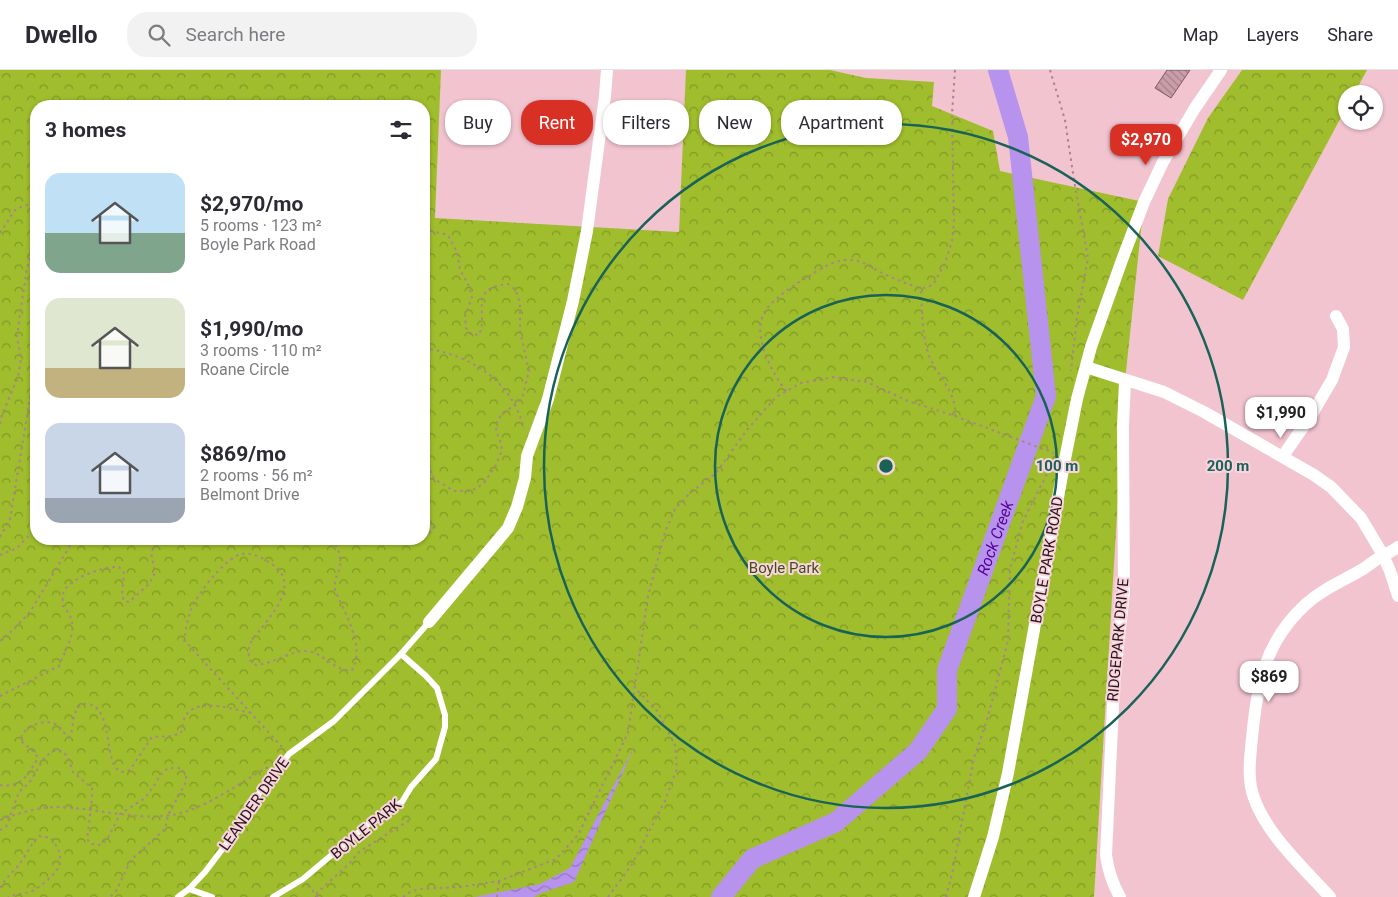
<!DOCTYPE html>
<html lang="en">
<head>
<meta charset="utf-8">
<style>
  body { margin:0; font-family:Roboto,sans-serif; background:#f2f2f3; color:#2b2b33; height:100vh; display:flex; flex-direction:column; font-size:19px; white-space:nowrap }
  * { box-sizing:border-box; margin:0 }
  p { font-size:16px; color:#7c7c81 }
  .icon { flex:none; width:28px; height:28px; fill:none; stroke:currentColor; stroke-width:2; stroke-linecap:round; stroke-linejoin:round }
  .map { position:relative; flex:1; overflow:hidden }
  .side { position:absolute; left:30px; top:30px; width:400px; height:445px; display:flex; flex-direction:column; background:#fff; border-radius:20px; box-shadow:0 1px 4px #0004 }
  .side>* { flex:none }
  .banner { position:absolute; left:445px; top:30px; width:475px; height:45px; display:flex; gap:10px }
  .buttons { position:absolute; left:1338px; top:15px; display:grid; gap:10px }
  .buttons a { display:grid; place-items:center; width:45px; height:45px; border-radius:50%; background:#fff; box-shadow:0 1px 4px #0004; font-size:25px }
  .price { position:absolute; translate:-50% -42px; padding:0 11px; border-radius:10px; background:#fff; color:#222; font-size:16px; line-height:32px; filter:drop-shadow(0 1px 2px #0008) }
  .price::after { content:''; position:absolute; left:50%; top:30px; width:15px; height:11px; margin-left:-8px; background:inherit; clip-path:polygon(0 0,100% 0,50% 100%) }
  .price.active { background:#d93025; color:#fff }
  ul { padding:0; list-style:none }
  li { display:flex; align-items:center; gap:15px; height:125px; padding:0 15px }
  li span { display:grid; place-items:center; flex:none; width:140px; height:100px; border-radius:15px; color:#555 }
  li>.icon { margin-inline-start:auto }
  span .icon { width:60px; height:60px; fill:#fffc; stroke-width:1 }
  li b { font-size:21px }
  h2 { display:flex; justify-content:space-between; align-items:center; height:60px; padding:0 15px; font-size:21px }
  .pill { padding:0 18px; border-radius:20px; background:#fff; box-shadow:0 1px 4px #0004; font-size:18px; line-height:45px }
  .pill.active { background:#d93025; color:#fff }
  header { display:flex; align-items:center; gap:30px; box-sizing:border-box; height:70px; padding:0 25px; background:#fff; border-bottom:1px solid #e1e1e2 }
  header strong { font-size:24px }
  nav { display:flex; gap:28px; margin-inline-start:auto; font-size:18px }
  .search { width:350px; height:45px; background:#f2f2f3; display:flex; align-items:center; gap:12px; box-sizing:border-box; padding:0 18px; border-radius:20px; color:#7c7c81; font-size:19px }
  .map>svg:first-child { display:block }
</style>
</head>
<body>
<header>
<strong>Dwello</strong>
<div class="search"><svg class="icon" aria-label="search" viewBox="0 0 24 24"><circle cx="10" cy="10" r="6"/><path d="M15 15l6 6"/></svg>Search here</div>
<nav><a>Map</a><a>Layers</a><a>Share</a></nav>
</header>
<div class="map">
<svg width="1398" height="827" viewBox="0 0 1398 827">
  <defs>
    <pattern id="forest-crowns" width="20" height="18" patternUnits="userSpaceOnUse" patternTransform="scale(1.25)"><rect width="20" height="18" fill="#9fbd2c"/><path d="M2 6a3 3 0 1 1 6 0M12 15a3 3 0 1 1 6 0" fill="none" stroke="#819925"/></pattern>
    <pattern id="water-waves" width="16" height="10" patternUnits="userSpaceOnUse" patternTransform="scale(1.25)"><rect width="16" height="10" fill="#b793ee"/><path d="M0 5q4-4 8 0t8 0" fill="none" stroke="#9577c0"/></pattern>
    <pattern id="building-back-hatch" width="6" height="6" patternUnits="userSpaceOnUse" patternTransform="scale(1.25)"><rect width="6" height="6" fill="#ca9eaa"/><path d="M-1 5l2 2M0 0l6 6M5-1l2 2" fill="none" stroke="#a4808a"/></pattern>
  </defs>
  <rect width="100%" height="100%" fill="#f2c4d0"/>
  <g fill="url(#forest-crowns)" fill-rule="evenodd">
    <path d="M0,0H441L435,148L679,162L686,0H830L866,8L934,12L932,36L993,61L1000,101L1144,132L1125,311L1094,827H0ZM36,36H424V469H36Z"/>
    <polygon points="1242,0 1367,0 1354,24 1346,24 1346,38 1243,230 1158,186 1168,129 1208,48"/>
  </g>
  <polygon fill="url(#water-waves)" points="635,675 574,812 541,823 534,827 475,827 540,814 570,798"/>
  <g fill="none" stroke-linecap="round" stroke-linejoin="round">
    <path stroke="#b793ee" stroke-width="20" id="s1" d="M721,827L752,789L836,752L918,681L947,639V600L1046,326L1018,67L998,0"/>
  </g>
  <polygon fill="url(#building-back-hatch)" stroke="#7c5660" points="1167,0 1190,0 1171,28 1155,18"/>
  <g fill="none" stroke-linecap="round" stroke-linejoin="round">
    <g stroke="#a8858e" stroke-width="2" stroke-dasharray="2.5 4" stroke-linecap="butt">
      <path d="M955,0L952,44L954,153L952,171L945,193L933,215L921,219C922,241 922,265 929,286C938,307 957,322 955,346"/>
      <polyline points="1050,0 1065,50 1074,110 1088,188 1077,247 1071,301"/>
      <path d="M424,159L448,165L457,182L460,200L469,216L472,227L465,246L466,258L470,264L479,265C489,242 467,218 508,214L516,220L520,234V261L529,301L522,329L501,345L497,352L496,361L500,370L502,380L495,397L483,414L471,421H454L434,409L424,387"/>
      <polyline points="0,163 15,140 25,135 33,136 36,142"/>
      <path d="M424,278C470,285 512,310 524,359"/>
      <path d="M786,321C772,303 752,266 764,243C770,231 796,213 808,207C820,199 835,189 850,190C861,190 869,196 878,201C892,208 906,213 921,219"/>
      <polyline points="0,354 2,345 18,307 21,289 17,266 26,204 36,157"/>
      <polyline points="424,448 431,452 434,459 424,467"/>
      <polyline points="0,467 10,449 36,292"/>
      <path d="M373,469C386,478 403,472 417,469"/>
      <polyline points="0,485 17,478 36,458"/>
      <polyline points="0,571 14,559 30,542 74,469"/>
      <path d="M0,626L59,596C68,573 82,556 63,536C63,533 62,527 63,524C67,508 105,496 119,497L124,503L122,525L124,531L129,532L149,514L155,503L151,482L156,475L178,469"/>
      <path d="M282,677L184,570C186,560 187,549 191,540C197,524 224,489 241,484C254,481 274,493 281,503C293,521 271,546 260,560C256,565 249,572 249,579C248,582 249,587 250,590L256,595C272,594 293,580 306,581C324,582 334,602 352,600C366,576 344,542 335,520C334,511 336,508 339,500C343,490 338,477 332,469"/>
      <path d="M0,715C21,718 28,705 38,688L35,683L21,671C21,657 43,648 55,654C62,657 63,664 69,667L71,664C74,654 72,632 88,634C110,637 106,679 114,695C116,699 118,700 122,702L130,700L152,667L172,666L181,663C183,657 183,648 187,644C199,628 233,639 251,643"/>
      <path d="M0,750C19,743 38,737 59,737C97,738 139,752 177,744C210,736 239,713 268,697"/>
      <polyline points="0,760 6,757 19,722 29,713 45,687 53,681 62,681 68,687 73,702 92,718 92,729 87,769 91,774 101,775 108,768 120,744 145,728 156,713 160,705 168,698 179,698 186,704 186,712 168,745 165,759 131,790 116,821 110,827"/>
      <polyline points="308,815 318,827"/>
      <path d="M0,818C5,809 12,803 18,796C26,786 30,775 39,766L51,768C65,786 63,798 45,812C41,815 36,820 32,821C24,824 16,824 8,827"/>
      <polyline points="316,824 350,793 360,781 410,750"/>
      <polyline points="403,827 408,823 419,819 460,817 499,811 556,789 578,765 628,663 648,526 665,462 675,439 690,423 716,403 747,360 776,327 801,313 834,307 867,312 908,331 955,346 1054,383"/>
      <polyline points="497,827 499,811"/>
      <polyline points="608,827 631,796 665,731 677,699 675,675 658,642 636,619"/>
      <polyline points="946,827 952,804 974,688 987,650 1008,571 1010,499 1023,451 1051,396"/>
    </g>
    <g stroke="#fff" stroke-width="6">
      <polyline points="189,819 212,827"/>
      <polyline points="178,827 189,819 205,802 237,760 260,722 289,684 334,651 401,584 429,552"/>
      <polyline points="273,827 303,809 373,750 402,732 411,717 436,689 445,657 445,645 437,618 426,606 401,584"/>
    </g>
    <g stroke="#fff" stroke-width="12">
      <polyline points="1086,297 1164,322 1204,342 1314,405 1331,417 1361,448 1383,485 1390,501 1398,526"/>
      <polyline points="1283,386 1312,344 1332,310 1344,277 1343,259 1336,246"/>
      <polyline points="429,552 508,458 517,437 525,408 527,386 548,329 573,231 587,161 605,26 607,0"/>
      <polyline points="974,827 993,767 1008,703 1065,389 1077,329 1091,277 1122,190 1144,132 1163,92 1195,38 1221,0"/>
      <path d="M1120,827C1112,813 1108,800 1106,785L1114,614L1124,522L1123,356L1125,311"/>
      <path d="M1330,827C1304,798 1267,765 1254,728C1247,709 1250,689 1252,668C1257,615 1264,573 1305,535C1322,519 1343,511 1363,499C1369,495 1375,490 1382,486C1388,483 1393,481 1398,477"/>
    </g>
  </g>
  <g fill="none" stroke="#196258" stroke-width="2.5">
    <circle cx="886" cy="396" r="171"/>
    <circle cx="886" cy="396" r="342"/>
  </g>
  <g text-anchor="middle" stroke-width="4" stroke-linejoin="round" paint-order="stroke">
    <g font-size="15" fill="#26171b" stroke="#f9d4de">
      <text transform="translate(1047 490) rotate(-80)" y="5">BOYLE PARK ROAD</text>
      <text transform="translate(1118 570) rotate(-85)" y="5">RIDGEPARK DRIVE</text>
      <text transform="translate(254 734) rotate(-55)" y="5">LEANDER DRIVE</text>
      <text transform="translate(366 759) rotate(-39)" y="5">BOYLE PARK</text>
    </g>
    <g font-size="15" fill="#434f19" stroke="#f9d4de">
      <text x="784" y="503">Boyle Park</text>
    </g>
    <g font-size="16" font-style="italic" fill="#550094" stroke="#f9d4de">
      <text dy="6" stroke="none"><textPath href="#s1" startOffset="480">Rock Creek</textPath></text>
    </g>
  </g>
  <circle cx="886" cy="396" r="8" fill="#196258" stroke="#f9d4de" stroke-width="2.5"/>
  <g font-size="15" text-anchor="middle" font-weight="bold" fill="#196258" stroke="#f9d4de" stroke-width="4" stroke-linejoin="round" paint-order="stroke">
    <text x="1057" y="401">100 m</text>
    <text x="1228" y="401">200 m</text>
  </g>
</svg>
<div class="buttons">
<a><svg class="icon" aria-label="locate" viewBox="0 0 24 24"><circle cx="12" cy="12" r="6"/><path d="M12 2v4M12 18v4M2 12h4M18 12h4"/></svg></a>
</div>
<b class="price active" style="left:1146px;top:96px">$2,970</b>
<b class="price" style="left:1281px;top:369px">$1,990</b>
<b class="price" style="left:1269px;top:633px">$869</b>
<div class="banner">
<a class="pill">Buy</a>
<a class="pill active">Rent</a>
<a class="pill">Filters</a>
<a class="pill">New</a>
<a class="pill">Apartment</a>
</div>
<section class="side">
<h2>3 homes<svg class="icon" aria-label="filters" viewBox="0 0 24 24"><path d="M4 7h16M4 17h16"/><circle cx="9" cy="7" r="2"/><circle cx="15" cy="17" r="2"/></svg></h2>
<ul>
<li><span style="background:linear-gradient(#bfe0f5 60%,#7fa58c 0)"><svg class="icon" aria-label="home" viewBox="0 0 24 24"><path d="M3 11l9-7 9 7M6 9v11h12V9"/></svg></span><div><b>$2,970/mo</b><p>5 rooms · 123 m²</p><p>Boyle Park Road</p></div></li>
<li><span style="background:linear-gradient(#dfe7d0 70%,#c2b280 0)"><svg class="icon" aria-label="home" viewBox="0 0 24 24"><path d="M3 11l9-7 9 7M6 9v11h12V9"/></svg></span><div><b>$1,990/mo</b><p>3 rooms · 110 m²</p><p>Roane Circle</p></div></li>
<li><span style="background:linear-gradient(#c9d6e8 75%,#9aa5b1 0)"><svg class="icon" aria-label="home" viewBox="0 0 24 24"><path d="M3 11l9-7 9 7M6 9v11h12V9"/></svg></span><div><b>$869/mo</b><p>2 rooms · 56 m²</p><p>Belmont Drive</p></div></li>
</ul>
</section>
</div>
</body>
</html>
